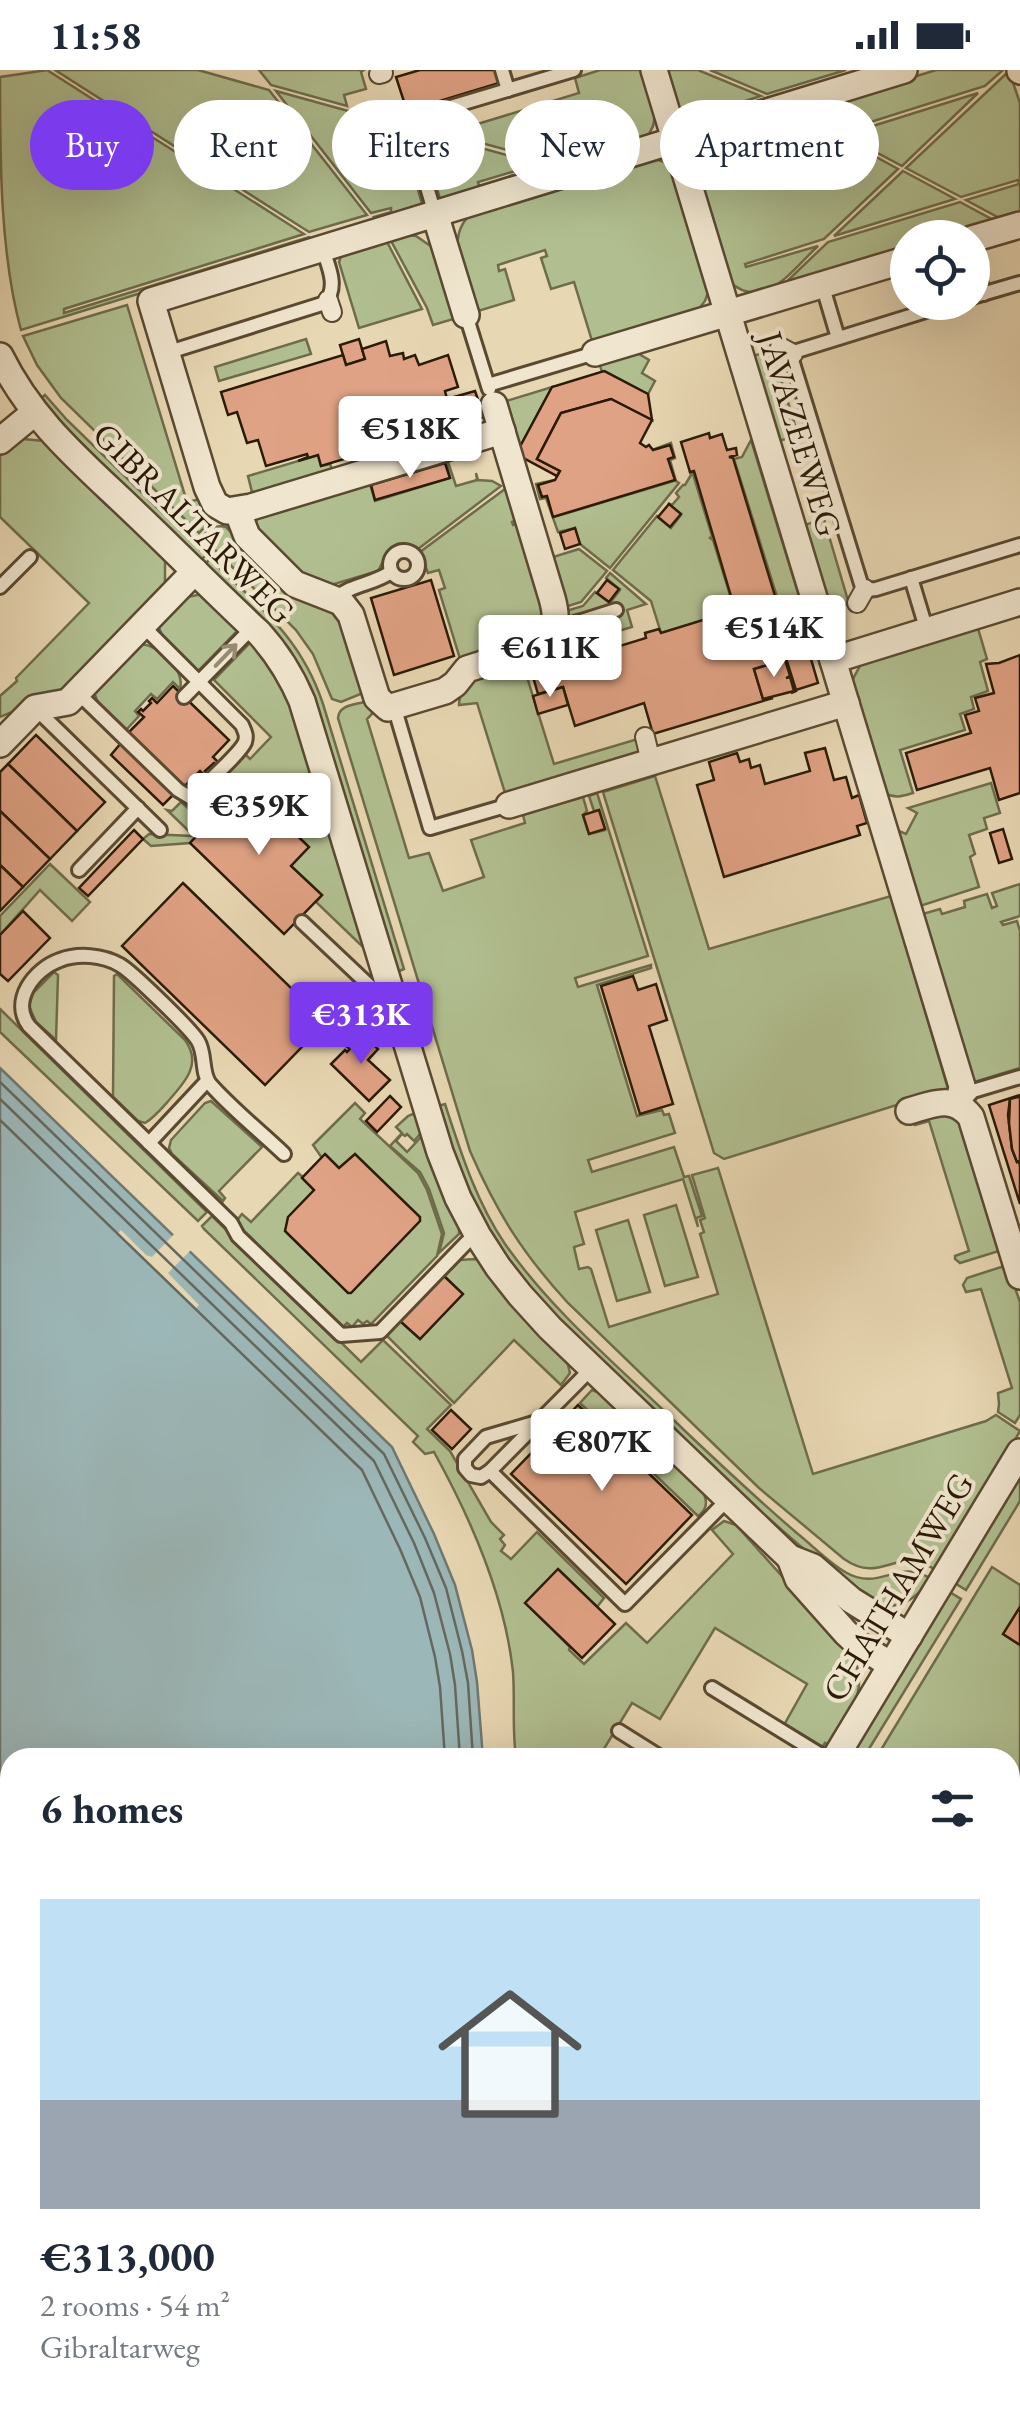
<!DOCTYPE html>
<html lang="en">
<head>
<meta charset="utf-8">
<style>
  body { margin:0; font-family:"EB Garamond",serif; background:#f6f6f7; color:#1f2937; height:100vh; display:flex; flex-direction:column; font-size:38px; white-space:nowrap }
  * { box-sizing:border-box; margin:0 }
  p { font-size:32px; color:#747a83 }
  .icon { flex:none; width:55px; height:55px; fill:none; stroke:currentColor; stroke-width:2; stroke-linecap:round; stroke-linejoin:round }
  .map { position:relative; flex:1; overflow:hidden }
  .side { position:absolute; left:0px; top:1678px; width:1020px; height:672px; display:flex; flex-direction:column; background:#fff; border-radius:30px 30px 0 0; box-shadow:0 10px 40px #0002 }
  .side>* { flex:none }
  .top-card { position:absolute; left:30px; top:30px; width:960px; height:90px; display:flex; gap:20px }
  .buttons { position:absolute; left:890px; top:150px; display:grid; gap:20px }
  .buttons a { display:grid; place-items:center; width:100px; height:100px; border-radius:50%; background:#fff; box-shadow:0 10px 40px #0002; font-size:50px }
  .price { position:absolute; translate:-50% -85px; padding:0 22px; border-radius:10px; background:#fff; color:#222; font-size:32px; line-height:65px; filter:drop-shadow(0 2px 5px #0008) }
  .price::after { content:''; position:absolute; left:50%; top:60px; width:30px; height:22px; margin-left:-15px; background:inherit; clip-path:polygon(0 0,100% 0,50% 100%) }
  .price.selected { background:#7c3aed; color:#fff }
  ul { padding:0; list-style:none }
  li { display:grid; align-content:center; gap:20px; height:530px; padding:0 40px }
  li span { display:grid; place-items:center; height:310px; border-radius:0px; color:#555 }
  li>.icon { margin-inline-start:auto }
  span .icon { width:180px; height:180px; fill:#fffc; stroke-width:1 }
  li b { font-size:42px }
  h2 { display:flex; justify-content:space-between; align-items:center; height:120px; padding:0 40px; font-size:42px }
  .pill { padding:0 35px; border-radius:45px; background:#fff; box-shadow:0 10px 40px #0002; font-size:35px; line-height:90px }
  .pill.selected { background:#7c3aed; color:#fff }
  .status { display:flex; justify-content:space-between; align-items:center; height:70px; padding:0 50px; background:#fff; direction:ltr }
  .status svg { height:28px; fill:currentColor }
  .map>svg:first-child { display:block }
</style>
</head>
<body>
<div class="status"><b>11:58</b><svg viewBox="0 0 49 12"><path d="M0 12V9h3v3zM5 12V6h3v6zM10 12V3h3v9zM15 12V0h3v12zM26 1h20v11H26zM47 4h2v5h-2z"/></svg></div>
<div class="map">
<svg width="1020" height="2349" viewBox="0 0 1020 2349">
  <rect width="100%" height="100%" fill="#e8d7b3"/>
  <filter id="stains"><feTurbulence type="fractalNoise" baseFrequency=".002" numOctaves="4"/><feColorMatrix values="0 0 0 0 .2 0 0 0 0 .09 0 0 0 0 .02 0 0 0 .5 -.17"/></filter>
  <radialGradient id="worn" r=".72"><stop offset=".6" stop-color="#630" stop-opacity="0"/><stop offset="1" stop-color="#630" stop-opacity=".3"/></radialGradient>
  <g fill="#b1bf90" stroke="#6e6c4b" stroke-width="2.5">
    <path d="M47,0L304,164L64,239V243L309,167L314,170L21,260C0,184 0,88 0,7Z"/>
    <polygon points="55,0 198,0 269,20 367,145 309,162"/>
    <polygon points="259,0 364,0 361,2 366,19 344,25 347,36 271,15"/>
    <polygon points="600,0 644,0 656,42 653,56 649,64 642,70 562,95 553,93 632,69 632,67 548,91 419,56 453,45 458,60 579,23 575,8"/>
    <path d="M663,0H698L761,26L710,42L711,46C678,61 671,23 663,0Z"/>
    <polygon points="710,0 846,0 767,24"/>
    <polygon points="936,0 1003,0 985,16 839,62 801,42"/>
    <polygon points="1009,1 1020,33 1020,144 1003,150 966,130 1019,114 1018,110 961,127 906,98"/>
    <polygon points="276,21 399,55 423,137 377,151 374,147 391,142 391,138 371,143"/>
    <polygon points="978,23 902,96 844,65"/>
    <path d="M795,43L833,64L723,98V101L838,66L898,99L824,169L745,194L746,197L818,176C794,198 764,243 730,212L695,92L701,78L706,73Z"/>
    <polygon points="420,61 539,94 478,112 479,116 546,95 554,98 441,132"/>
    <path d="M653,88L664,92L672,100L709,220L705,231L698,240L593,274L574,212L551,219L541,188L547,186L545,180L498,195L499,201L505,199L514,230L475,242C466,211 442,168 472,143Z"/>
    <polygon points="903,101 955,129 834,166"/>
    <polygon points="960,132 997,152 945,167 908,168 907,179 780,218 828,172"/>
    <polygon points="408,165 416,166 432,177 457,248 433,255 427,238 389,167"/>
    <polygon points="385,168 422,239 359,258 339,192 341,186"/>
    <polygon points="127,235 187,432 201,429 209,453 199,463 61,328 37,295 23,266"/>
    <polygon points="306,269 311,284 219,311 215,297"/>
    <polygon points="772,280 798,365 776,372 750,287"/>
    <polygon points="634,281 649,290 642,303 655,311 648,324 605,301 602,302 599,292"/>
    <polygon points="552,317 518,381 503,332"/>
    <polygon points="45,325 67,350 206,485 201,490 63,357 40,329"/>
    <polygon points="23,369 44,371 165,489 165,519 62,625 33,625 12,642 0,647 0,626 17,611 16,608 89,533 0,447 0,384 11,374"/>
    <polygon points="751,370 802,536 784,549 734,389 742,387"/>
    <polygon points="671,373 675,388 670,390 676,411 679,413 610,498 580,474 575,458 558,462 546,428 540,429 536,414 555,410 538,416 541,427 547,426 554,447 674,411 668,389 652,380"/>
    <polygon points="318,385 321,396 330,394 333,402 253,426 248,406"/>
    <path d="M448,392L456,416L477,410L476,403L478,410L492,411L501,416L418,479C391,463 388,484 378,501L331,515L303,508L253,455L261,444L369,411L375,431L450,408L446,393Z"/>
    <polygon points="692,401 712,466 710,468 713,470 733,535 727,537 730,552 740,549 744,560 712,569 706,550 661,563 651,531 613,500 657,446 671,458 681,445 668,433 672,435 679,427 676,423 683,415 685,415 691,405 690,402"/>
    <polygon points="505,419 510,425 519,449 512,452 513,455 520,453 545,549 537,563 461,592 439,520 445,518 439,500 428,503 420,482"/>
    <polygon points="824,449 849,534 827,541 801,456"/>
    <polygon points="221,456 226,457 290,521 339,542 363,623 341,632 332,629 313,584 296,560 202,467 211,458"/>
    <polygon points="579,479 607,501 581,532 565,537 550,488"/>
    <path d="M210,489C259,536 301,567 323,634L404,899L397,902L317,636C309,616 301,597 289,579C266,547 233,521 205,494Z"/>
    <polygon points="610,503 646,534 627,540 632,557 576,574 571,559 585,555 589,564 616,555 613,546 577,544 568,547 566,541 583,536 595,522 610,533 620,520 606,508"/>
    <polygon points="202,524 238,560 198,601 163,567 159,558 160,551 183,528"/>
    <path d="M977,555L987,589L980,592L988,621L971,627L974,639L960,644L965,660L900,680L913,723C903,726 895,729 885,723L852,617L853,609L861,594Z"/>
    <polygon points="251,572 273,598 290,635 364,878 316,832 322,825 291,796 308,776 245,715 190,773 151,776 143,769 149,764 194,766 167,740 172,741 181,732 189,739 244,683 250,689 271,667 214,610"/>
    <path d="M141,574C160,576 185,600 180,619L173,612L157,629L151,624L135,641L139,646L126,660L98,633L94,622Z"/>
    <path d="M522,591L554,694L641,668L645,684L506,726L477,633L459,635C460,603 496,599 522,591Z"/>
    <path d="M364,632L372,639V644L367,649L409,788L429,783L443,821L484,807L471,770L525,753L523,745L583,727L587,741L583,745L589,764L605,760L599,740L594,741L589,726L597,723L648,886L575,908L578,917L651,895V898L597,915L637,1046L662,1040L664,1045L669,1044L675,1063L588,1090L592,1102L674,1077L684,1107L689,1106L702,1146L696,1148L698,1157L683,1109L575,1142L584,1174L574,1177L579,1199L588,1197L591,1199L609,1257L718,1224L700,1164L704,1162L700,1150L705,1148L692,1105L718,1098L813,1404L986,1351L996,1345L1020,1361L937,1501C896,1473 883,1516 844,1489L759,1418L568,1233C523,1184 497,1143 470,1081L338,648C339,635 354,635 364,632Z"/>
    <polygon points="655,706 709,879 891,826 948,1019 724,1089 714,1083 603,722"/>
    <polygon points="991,713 1000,743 984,748 987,759 969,765 975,784 970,787 979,817 917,837 894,759 906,764 917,743 908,738"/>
    <polygon points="50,794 90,832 72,851 40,820 0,865 0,846"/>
    <polygon points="1020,814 1020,846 1001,852 1003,855 1017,851 1020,861 1020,998 971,1013 919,845 940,839 942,844 965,837 964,831 987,824 992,838 997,836 992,823"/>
    <polygon points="54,902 58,905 56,970 36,952 29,936 33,923"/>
    <path d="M117,904L185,970C202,993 186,1011 170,1029C162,1038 155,1047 145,1053L138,1051L113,1027L114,906Z"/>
    <polygon points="0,939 207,1142 198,1151 0,962"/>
    <polygon points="211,1031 262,1077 219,1121 225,1128 223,1131 172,1084 169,1078 171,1070 205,1033"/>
    <polygon points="355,1033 365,1043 360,1049 418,1103 427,1120 442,1164 437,1186 371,1254 367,1251 363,1254 358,1250 352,1257 347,1253 343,1257 244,1161 238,1154 238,1149 242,1144 251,1152 298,1103 303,1107 322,1088 313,1075"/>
    <path d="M445,1034C461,1083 476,1131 505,1174C554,1244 624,1301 685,1361C722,1396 759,1431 798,1464C813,1476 828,1492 845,1502C881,1523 897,1487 931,1509C919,1525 902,1541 880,1534C864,1530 820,1492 805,1480C719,1407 639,1327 558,1248C493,1180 466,1125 438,1036Z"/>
    <polygon points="415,1043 421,1063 414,1071 407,1064 405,1066 402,1064 396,1071 407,1082 422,1066 441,1118 459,1157 459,1164 439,1183 444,1163 429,1119 420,1102 390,1076 402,1063 396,1057 408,1046"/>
    <polygon points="945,1043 959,1050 999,1181 960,1193 955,1189 955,1186 969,1181 929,1051 915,1055 912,1051"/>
    <polygon points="676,1135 698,1207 665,1216 644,1145"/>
    <path d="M212,1146L361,1292L383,1270L451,1335L427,1359L450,1381L491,1452L504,1465L500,1469L505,1475L501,1481L511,1489L537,1462L604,1528L597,1537L558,1500L526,1533L570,1577L569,1580L584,1594L626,1553L647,1573L733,1484L712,1460L724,1451L736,1455L851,1583C872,1619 848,1644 831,1676L825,1673L822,1678L784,1655L807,1614L715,1558L660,1649L632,1633L599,1687H516C512,1659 515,1630 513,1602C505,1527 470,1447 434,1382L425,1384L413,1372L418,1366L204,1159L202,1156Z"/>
    <polygon points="628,1150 650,1222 617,1231 596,1160"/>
    <polygon points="475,1189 479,1191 519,1242 567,1291 570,1303 561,1315 514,1270 454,1333 387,1266 400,1251 420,1269 462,1224 444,1206 460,1190"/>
    <polygon points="1001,1197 1009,1201 1020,1232 1020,1345 1015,1353 998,1342 999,1334 998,1323 1012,1318 981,1219 966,1222 963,1215 967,1208"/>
    <path d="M592,1320L600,1323L703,1422C708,1432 707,1439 698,1446L580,1333Z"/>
    <polygon points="1020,1401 1020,1431 966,1520 953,1512"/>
    <polygon points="992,1497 1020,1515 1020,1537 1004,1564 1020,1575 1020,2162 1010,2156 1010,2004 1015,1996 1010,1992 1010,1688 876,1688"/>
    <polygon points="948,1521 961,1529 864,1687 847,1688"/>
    <polygon points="0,2092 10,2094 10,2196 0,2215"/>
  </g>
  <g fill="#9cb7b8" stroke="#6f7871" stroke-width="2.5">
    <polygon points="0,998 392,1377 434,1464 455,1515 472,1580 477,1612 483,1688 10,1688 10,1822 0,1838"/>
    <polygon points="10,2217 10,2340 201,2340 196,2349 0,2349 0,2235"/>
  </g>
  <polygon fill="#e8d7b3" points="121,1160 146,1185 152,1187 176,1162 193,1178 168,1203 199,1235 196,1238 118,1163"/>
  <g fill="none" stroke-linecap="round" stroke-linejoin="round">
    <g stroke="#64685f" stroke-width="2.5">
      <polyline points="0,1012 384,1384 425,1468 446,1518 462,1581 468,1613 473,1688"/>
      <polyline points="0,1029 374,1391 414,1473 434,1523 450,1584 455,1615 460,1688"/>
      <polyline points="0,1050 362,1400 400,1479 420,1527 435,1587 440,1617 445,1688"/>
    </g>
  </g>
  <g fill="#e0a284" stroke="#2b1a06" stroke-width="2.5">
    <polygon points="420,0 495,0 499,13 407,41 396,7"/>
    <polygon points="359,269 365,289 346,295 340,275"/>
    <polygon points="386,271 390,286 403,283 404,289 415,285 419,295 448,285 458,317 445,321 447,329 475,321 484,347 321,396 318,385 298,391 308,387 307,384 266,396 258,370 247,373 237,342 228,345 221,322 343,285 346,295 365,289 362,279"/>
    <polygon points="604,301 648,324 652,350 611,329 561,343 537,389 560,401 557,406 516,384 552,317"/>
    <polygon points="611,329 652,350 640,373 646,377 649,375 653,380 670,375 674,387 668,389 675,410 553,447 547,426 542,427 538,415 555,410 560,401 537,389 561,343"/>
    <polygon points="709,363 710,368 722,364 727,380 736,378 737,385 729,387 733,388 782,549 771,553 777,571 781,570 796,621 791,623 794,621 790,607 786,608 790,606 785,590 754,599 763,629 773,628 653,664 644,633 575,656 563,617 538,624 532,603 646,568 645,563 659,559 661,563 706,549 712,569 744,560 740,549 738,550 694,401 690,402 681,372"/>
    <polygon points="445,393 450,408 375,430 371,415"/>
    <polygon points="669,434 681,444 670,457 658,447"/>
    <polygon points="575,458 580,474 565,479 560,463"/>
    <polygon points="431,510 454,586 394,605 371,528"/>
    <polygon points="607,510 619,519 609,532 597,523"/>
    <polygon points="613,546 616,556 588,564 585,555"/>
    <polygon points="806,572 818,613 796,620 783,579"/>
    <polygon points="1020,585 1020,723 999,730 990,698 917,720 906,683 971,663 965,645 979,641 975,628 994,623 986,594 999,593"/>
    <polygon points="785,590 790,606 786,608 790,607 794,621 763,629 754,599"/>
    <polygon points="173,616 229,670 213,687 218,692 216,694 214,693 205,701 207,703 205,706 200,701 184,717 128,663 144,647 138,642 141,639 143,641 151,633 149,631 152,628 157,633"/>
    <polygon points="563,617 568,635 538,644 533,626"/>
    <polygon points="36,665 105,732 77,761 8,694"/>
    <polygon points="121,673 174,724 163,735 111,685"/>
    <polygon points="825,678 834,710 846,707 852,728 859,725 867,753 857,756 860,765 724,807 697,715 714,710 709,692 737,683 740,692 749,689 751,698 760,695 765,714 810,701 805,683"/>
    <polygon points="8,694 77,761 50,789 0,741 0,702"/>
    <polygon points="245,715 309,777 291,796 322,825 284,864 190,773"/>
    <polygon points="599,740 605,759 589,764 583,745"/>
    <polygon points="0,741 50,789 23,817 0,795"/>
    <polygon points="1003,759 1012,789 999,793 990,763"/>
    <polygon points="134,760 143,769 88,826 79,818"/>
    <polygon points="0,795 23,817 0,841"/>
    <polygon points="183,813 326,952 265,1015 122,876"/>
    <polygon points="23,841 50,868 8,911 0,904 0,865"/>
    <polygon points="633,906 638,920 656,914 667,950 649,956 673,1034 640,1044 601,916"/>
    <polygon points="360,961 378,979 368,990 390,1010 369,1031 331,994 345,980 347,982 350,979 346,976"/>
    <polygon points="1020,1025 1010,1029 1008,1045 1012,1079 1017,1092 1019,1091 1020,1095 1020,1134 989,1035"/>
    <polygon points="390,1026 401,1037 377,1062 366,1051"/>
    <polygon points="1018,1027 1020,1027 1020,1095 1019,1091 1017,1092 1012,1079 1009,1053 1010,1029"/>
    <polygon points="325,1084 339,1098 355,1084 420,1147 420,1151 351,1223 348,1223 285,1161 288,1147 314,1120 302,1108"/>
    <polygon points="444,1206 463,1224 420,1269 400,1251"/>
    <polygon points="578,1335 692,1445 626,1514 511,1404"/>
    <polygon points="451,1340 471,1359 452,1379 432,1360"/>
    <polygon points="558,1499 615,1554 582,1588 525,1533"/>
    <polygon points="1020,1537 1020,1575 1003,1564"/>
    <polygon points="1017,2287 1020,2289 1020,2349 979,2349 985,2340 1010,2340 1010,2298"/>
    <polygon points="498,2340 528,2340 530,2341 524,2349 503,2349 495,2344"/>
    <polygon points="684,2340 752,2340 764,2349 696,2349"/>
    <polygon points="940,2340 985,2340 979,2349 935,2349"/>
  </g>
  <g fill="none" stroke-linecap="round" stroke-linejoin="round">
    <g stroke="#5a4931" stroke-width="18">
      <g id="service">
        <polyline points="502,0 508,20"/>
        <polyline points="435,144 407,50 574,0"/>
        <polyline points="972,185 984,224"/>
        <polyline points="822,214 838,268"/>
        <polyline points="972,227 1020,213"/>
        <polyline points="955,232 797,281 792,285 792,290 862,517 866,520 876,519 1020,475"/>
        <polyline points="466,245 489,319"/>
        <path d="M166,283L325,233C339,216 328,196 322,177"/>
        <polyline points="488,315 595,283"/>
        <circle cx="404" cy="495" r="14"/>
        <polyline points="911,508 927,561"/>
        <polyline points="0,517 30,487"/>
        <path d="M334,529C354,513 372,515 391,502"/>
        <polyline points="553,560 616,540"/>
        <path d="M77,622L178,720L191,728C202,717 240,684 245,672C247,665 245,662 242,655L142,555"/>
        <polyline points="184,627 253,557"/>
        <polyline points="394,636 430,758 509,735"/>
        <polyline points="35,638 160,760"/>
        <polyline points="79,800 138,738"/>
        <polyline points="302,852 373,919"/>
        <polyline points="964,1031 973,1021 1020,1007"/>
        <polyline points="149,1073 207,1011"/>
        <path d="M284,1084C260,1061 232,1039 210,1014C201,1003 206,984 198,971C191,959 131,901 120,895C103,885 78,883 60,890C34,899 10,931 29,956L231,1153L238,1166L341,1265L380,1262L467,1172L478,1166"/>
        <polyline points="592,1298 490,1401 625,1534 728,1429"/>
        <polyline points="490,1401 481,1407 471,1405 465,1398 465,1389 486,1367 537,1352"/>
        <polyline points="712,1618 826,1688"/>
        <polyline points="619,1661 662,1688"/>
        <polyline points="0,1972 10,1956"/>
        <polyline points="1010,2210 1020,2216"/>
        <polyline points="556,2340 568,2349"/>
        <polyline points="434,2349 439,2340"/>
      </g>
    </g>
    <g stroke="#5a4931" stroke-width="22">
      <g id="pedestrian">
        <polyline points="379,4 383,3"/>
        <polyline points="406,47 407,50"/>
        <polyline points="328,230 332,242"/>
        <polyline points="780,277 793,284"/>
        <polyline points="857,533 865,519"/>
        <polyline points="645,667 651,692"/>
      </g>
    </g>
    <g stroke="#5a4931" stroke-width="30">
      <g id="minor">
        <polyline points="654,0 962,1016 959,1035"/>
        <polyline points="1020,0 1020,1"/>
        <polyline points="435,144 466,245"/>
        <polyline points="972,169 1020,155"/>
        <polyline points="595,283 908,189"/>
        <path d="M0,286C33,353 83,393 136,444C177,483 217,524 259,563C278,584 291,605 302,631L440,1082L458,1128L478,1166L498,1197L520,1225L550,1258L790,1488L813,1497L851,1530L909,1566"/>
        <polyline points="502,361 251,437 227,441 215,434 207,417 151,231 904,0"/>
        <polyline points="0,371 34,343"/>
        <path d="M237,440L247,466L295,514L341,532L351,545L377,628L388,638L445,621L455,614L467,599L533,578C556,565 559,553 552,528L494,335"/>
        <polyline points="833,590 1020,532"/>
        <polyline points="0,674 35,638 68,632 195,501"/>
        <polyline points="509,735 846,633"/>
        <path d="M909,1041C933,1034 953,1024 971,1047L1020,1206"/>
        <polyline points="790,1488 798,1509 846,1563 859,1575 891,1595"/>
        <polyline points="835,1688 1020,1382"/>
        <polyline points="361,2349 368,2340"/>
      </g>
    </g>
    <use href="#service" stroke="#f0e5ce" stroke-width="12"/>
    <use href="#pedestrian" stroke="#f0e5ce" stroke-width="18"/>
    <use href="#minor" stroke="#f0e5ce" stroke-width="25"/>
  </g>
  <defs><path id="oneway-shaft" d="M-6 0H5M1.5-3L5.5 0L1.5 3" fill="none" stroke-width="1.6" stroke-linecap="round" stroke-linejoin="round" transform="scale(2.5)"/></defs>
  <use stroke="#978a74" href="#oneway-shaft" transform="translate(226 585) rotate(-46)"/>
  <g text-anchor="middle" stroke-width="8" stroke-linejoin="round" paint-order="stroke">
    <g font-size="35" fill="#2b1a06" stroke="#f0e5ce">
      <text transform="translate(800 364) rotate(73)" y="12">JAVAZEEWEG</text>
      <text transform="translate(194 453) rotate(45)" y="12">GIBRALTARWEG</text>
      <text transform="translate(898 1517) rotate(-59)" y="12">CHATHAMWEG</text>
    </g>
  </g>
  <rect width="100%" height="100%" filter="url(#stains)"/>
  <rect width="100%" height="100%" fill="url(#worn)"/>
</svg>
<div class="buttons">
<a><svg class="icon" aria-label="locate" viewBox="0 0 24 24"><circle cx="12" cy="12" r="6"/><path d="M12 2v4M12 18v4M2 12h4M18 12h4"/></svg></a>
</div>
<b class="price" style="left:410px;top:411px">€518K</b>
<b class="price" style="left:774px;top:610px">€514K</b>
<b class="price" style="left:550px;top:630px">€611K</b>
<b class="price" style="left:259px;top:788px">€359K</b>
<b class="price selected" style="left:361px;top:997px">€313K</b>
<b class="price" style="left:602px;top:1424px">€807K</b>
<div class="top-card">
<a class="pill selected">Buy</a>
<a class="pill">Rent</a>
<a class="pill">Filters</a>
<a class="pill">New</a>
<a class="pill">Apartment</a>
</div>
<section class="side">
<h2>6 homes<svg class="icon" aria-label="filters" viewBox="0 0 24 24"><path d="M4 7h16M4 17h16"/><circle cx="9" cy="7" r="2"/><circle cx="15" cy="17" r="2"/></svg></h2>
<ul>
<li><span style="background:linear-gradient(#bfe0f5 65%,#9aa5b1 0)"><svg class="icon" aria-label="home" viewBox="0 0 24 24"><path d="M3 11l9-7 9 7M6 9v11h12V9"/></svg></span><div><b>€313,000</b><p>2 rooms · 54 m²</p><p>Gibraltarweg</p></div></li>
</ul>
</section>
</div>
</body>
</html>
